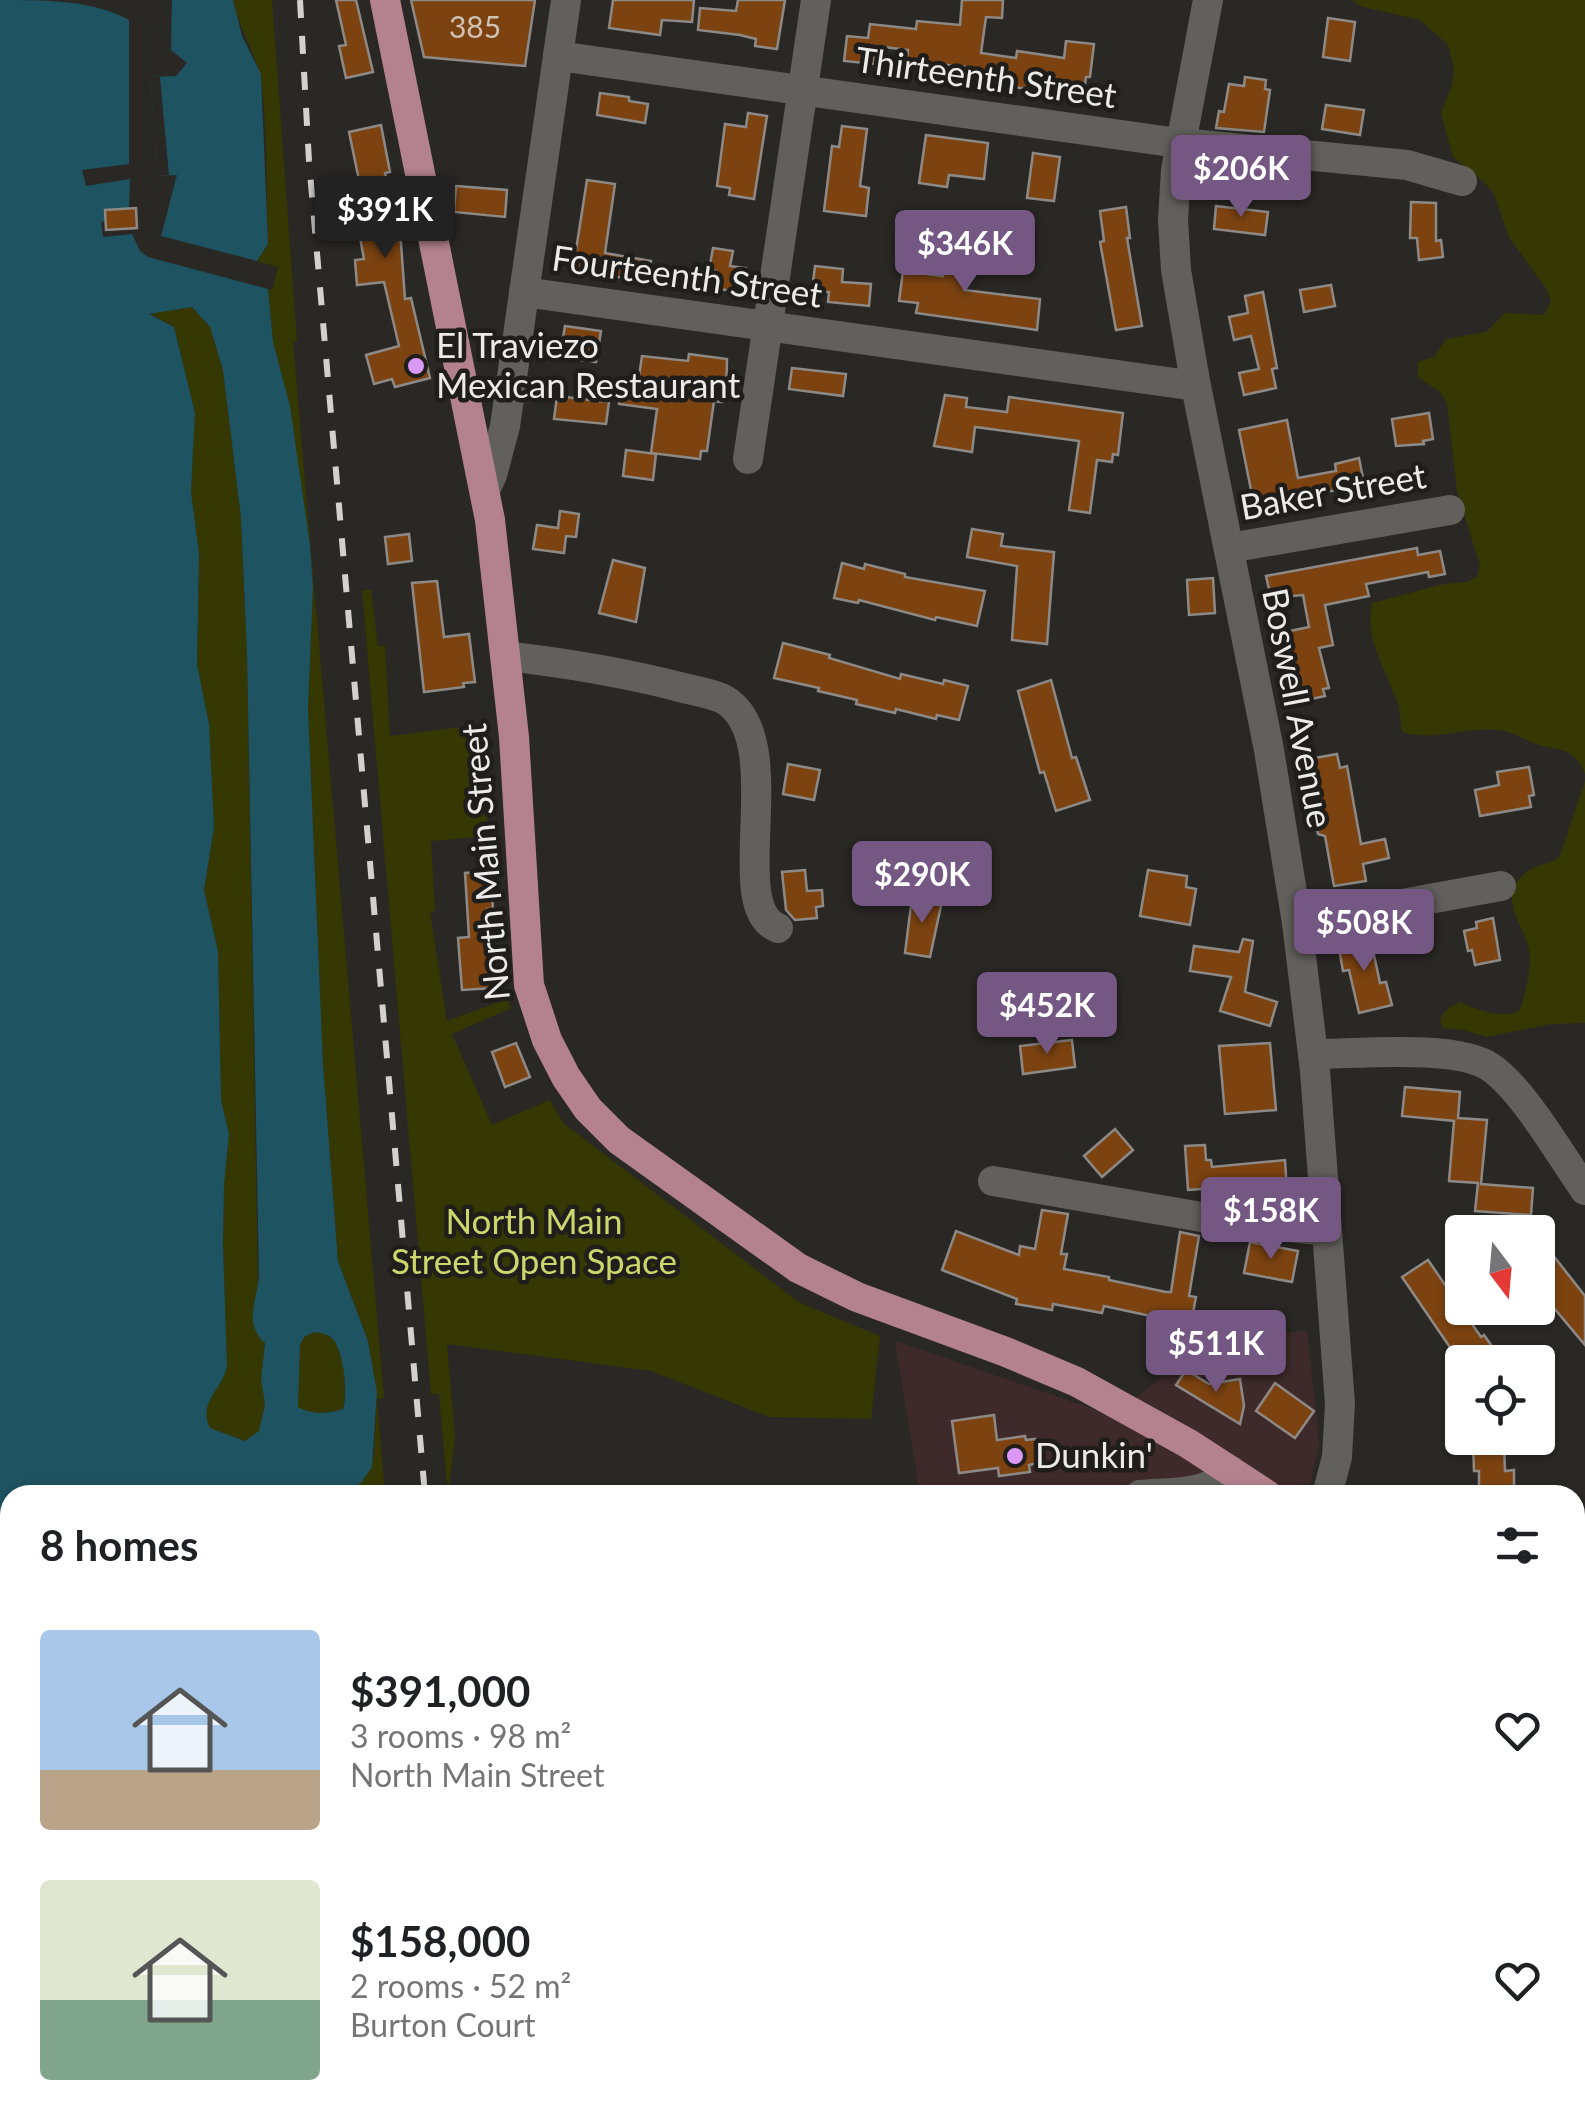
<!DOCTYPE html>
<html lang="en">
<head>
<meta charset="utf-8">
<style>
  body { margin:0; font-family:Lato,sans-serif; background:#f2f2f2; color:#202124; height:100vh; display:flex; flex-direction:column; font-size:38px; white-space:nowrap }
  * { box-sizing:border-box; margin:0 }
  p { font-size:32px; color:#757577 }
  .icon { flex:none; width:55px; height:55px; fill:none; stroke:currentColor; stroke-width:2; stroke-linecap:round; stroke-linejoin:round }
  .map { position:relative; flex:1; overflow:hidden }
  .sheet { position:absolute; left:0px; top:1485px; width:1585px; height:642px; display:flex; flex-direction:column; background:#fff; border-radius:30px 30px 0 0; box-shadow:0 2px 8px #0004 }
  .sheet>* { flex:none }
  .needle { width:65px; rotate:164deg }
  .buttons { position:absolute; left:1445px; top:1215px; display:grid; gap:20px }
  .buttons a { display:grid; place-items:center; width:110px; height:110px; border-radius:10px; background:#fff; box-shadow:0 2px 8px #0004; font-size:50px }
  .price { position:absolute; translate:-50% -85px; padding:0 22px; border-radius:10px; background:#745782; color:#fff; font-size:32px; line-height:65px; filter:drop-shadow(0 2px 5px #0008) }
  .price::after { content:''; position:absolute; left:50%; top:60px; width:30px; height:22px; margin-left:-15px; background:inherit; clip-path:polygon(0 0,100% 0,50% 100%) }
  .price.current { background:#222; color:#fff }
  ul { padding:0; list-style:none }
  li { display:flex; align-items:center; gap:30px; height:250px; padding:0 40px }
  li span { display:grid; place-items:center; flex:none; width:280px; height:200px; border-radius:10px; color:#555 }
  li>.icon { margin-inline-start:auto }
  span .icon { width:120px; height:120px; fill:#fffc; stroke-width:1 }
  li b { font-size:42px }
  h2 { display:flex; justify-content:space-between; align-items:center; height:120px; padding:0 40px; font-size:42px }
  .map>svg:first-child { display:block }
</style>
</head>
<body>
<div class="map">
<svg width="1585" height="2126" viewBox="0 0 1585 2126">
  <rect width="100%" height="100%" fill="#2a2824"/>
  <polygon fill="#3e2a2a" points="1307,1330 1319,1443 1308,1495 920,1495 895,1341 1114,1416 1157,1381 1213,1343"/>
  <g fill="#353802">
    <path d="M233,0H272L297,341L293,342L384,1398L377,1399L385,1495H275L334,1494L353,1489L374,1457L377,1392L368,1341L338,1261L323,1064L308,708L313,587L310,545L289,406L273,342L268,289L272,290L278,267L257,261L268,244C266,193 268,139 262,88C259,57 239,31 233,0Z"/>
    <path d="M1352,0H1585V774C1576,750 1563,750 1542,746C1526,742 1514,731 1497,730C1465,727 1433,742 1402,732C1400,720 1401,710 1396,699C1385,668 1364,637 1372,603L1444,584L1467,582L1477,577L1480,566L1457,491L1447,403L1440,392L1418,377V362L1434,357L1446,339L1486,332L1505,313L1544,315L1551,301L1547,290L1509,237L1494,194L1485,183L1453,157L1441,113L1452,85L1454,68L1448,45L1420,20L1360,6Z"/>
    <path d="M192,307L210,327L223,370L241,518L247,655L258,1293L265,1342L261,1379L265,1404L259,1431L245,1441L209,1428C197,1401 223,1389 227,1365L223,1244L224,1185L229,1134L221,1100L218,951L204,890L214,827L209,724L197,664L199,553L191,492L195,413L174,327L149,313Z"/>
    <polygon points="362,590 371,590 378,646 385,646 390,736 477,725 489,836 431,841 435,911 430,912 447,1021 507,999 511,1008 452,1034 492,1125 550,1100 563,1123 800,1303 880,1336 871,1419 769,1417 651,1371 447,1344 455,1436 448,1495 439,1394 431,1394"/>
    <path d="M1585,781V1023L1551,1024L1487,1037L1463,1030L1443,1028C1435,1015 1450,1007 1460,1002C1477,1010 1504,1020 1520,1010C1524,997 1532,967 1530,955C1527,926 1495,901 1524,874C1534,864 1549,866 1560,856Z"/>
    <path d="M313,1332C322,1333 330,1334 335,1342C345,1357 347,1393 343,1409C328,1414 311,1415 297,1407L300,1345L304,1336Z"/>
  </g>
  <g fill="#1e5361" fill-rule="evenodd">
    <path d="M0,0C44,0 94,0 129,20V164L82,170L86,186L130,179L129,208L105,210L106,221L101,222L103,237L132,234L140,251L148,257L268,289L273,342L290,406L310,545L313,587L308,708L323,1064L338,1261L368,1341L377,1392L372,1467L361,1483L344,1492L10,1495V2118H419V2126H0ZM192,307L210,327L223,370L241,518L247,655L259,1276C257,1301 243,1324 265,1343L261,1379L265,1404L259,1431L245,1441L210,1428C197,1401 224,1389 227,1365L223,1244L224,1185L229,1134L221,1100L218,951L204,890L214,827L209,724L197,664L199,553L191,492L195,413L174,327L149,314ZM314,1332C322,1333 330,1334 335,1342C344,1357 348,1393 343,1409C328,1414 312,1415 298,1407L300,1345L304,1337Z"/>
    <polygon points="172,0 233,0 242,36 261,74 268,244 257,261 161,236 177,175 158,176 150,77 176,76 187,63 171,50"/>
  </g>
  <polygon fill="#2a2824" points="150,77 160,77 169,175 158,176"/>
  <g fill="#7c4311" stroke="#8d8986" stroke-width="2.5">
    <polygon points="336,0 356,0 373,72 346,78 339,46 346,45"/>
    <polygon points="411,0 535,0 525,66 424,57"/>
    <polygon points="613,0 694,0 692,22 662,20 660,35 609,28"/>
    <polygon points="738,0 785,0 777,49 755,46 756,39 740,35 698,30 700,8 736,11"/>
    <polygon points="962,0 1003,0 1002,18 986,17 981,53 1016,58 1017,51 1064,58 1066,41 1094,44 1090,77 1086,77 1084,91 1041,87 1040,91 981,82 983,73 966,71 966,67 907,61 908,50 876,46 874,64 844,61 847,36 868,38 870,24 916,29 917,21 960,25"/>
    <polygon points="1328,18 1355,22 1350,61 1323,57"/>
    <polygon points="1245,77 1266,80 1265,89 1270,90 1264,132 1216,128 1219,111 1224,112 1229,84 1244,86"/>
    <polygon points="600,93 629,97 629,101 648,104 645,123 597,115"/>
    <polygon points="1326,105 1364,110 1360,135 1322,129"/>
    <polygon points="748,113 767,116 754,199 729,195 730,188 717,186 725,124 746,127"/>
    <polygon points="381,125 390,172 385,173 401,243 405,299 411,298 430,378 395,387 392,379 374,384 366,355 399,346 384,282 357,285 355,260 364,259 354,206 364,204 349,132"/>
    <polygon points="842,126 867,129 860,186 869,188 866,216 824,211 832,146 839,147"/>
    <polygon points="926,135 988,143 984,179 949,175 947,187 919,183"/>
    <polygon points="1033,153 1060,157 1054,201 1027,198"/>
    <polygon points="587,180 615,184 605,253 651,261 647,282 573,269"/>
    <polygon points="456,186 507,190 505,217 454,212"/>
    <polygon points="1411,202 1436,203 1436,241 1441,240 1443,257 1419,260 1417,238 1410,238"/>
    <polygon points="1216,206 1268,212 1265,235 1214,229"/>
    <polygon points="1126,207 1130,238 1127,238 1142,326 1116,330 1100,242 1104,241 1100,211"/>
    <polygon points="136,208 137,228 106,230 105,210"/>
    <polygon points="948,236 970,238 964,290 1040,299 1037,330 916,313 918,303 899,301 903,271 943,276"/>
    <polygon points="713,248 733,251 730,266 746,268 743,293 714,288 716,271 709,270"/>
    <polygon points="815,266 843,269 842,282 871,284 869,306 828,302 829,292 812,290"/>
    <polygon points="1331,285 1335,306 1304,312 1300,290"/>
    <polygon points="1263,292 1277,368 1272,369 1276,388 1244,395 1239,373 1259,369 1251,336 1234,340 1229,317 1248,313 1245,296"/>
    <polygon points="565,326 601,331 596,362 560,357"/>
    <polygon points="689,354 727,359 726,396 723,396 722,402 714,401 707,451 701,451 700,459 651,453 657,409 619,404 622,381 638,383 642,356 688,361"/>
    <polygon points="792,368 846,374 843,396 789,389"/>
    <polygon points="945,395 967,398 966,407 1007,412 1009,397 1123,413 1118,455 1113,454 1112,462 1097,460 1090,513 1069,510 1079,441 975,427 972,452 934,446"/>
    <polygon points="557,396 609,402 606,424 554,419"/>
    <polygon points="1429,413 1433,439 1423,441 1424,444 1396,446 1392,419"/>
    <polygon points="1287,420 1298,478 1336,471 1335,464 1359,458 1364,483 1319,494 1320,500 1304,503 1305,507 1256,515 1239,430"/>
    <polygon points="626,450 656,454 653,480 623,476"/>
    <polygon points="560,511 579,514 576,537 566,536 564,553 533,549 537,525 558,528"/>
    <polygon points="972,529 1003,534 1001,546 1054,552 1047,644 1012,640 1017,566 967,557"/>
    <polygon points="409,534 412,561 388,564 385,537"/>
    <polygon points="1417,548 1418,555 1440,551 1445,574 1429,577 1428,572 1366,584 1369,596 1325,605 1333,645 1319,648 1329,688 1323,689 1325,696 1298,702 1285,632 1309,627 1303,595 1271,598 1266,576"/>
    <polygon points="613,560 645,568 636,622 599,613"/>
    <polygon points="842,563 864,569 865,564 905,574 905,577 985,591 977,626 936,617 935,620 859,600 858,603 834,598"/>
    <polygon points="1213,578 1215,613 1189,615 1187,580"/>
    <polygon points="437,581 444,637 469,634 475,682 463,683 464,687 424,692 412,583"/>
    <polygon points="783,643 830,655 829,658 900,679 901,674 943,684 944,680 968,686 959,720 937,715 936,719 896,709 895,713 856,704 857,700 818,691 819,688 774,678"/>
    <polygon points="1051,680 1072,758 1076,757 1090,800 1056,811 1044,772 1040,773 1018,691"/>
    <polygon points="1337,754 1340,768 1347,766 1361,844 1385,839 1389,858 1363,864 1366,881 1334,886 1325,836 1318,834 1304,760"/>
    <polygon points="788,764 820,770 814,800 783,794"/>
    <polygon points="1529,767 1534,795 1529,796 1531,807 1480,816 1475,790 1499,785 1497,772"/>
    <polygon points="805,870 807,891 822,890 823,906 816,907 817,918 795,920 786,910 782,872"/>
    <polygon points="1148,870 1187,876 1186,887 1196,889 1190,925 1140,916"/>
    <polygon points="490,871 493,909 487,909 493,988 462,990 458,938 469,937 465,873"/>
    <polygon points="912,897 942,901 930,957 905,953"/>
    <polygon points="1493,918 1500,960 1475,965 1472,950 1468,951 1464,931 1477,928 1476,922"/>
    <polygon points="1370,936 1380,983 1386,982 1392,1005 1359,1013 1349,970 1343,971 1338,943"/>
    <polygon points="1243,939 1253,941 1245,992 1277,1002 1270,1026 1220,1011 1231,977 1190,971 1194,946 1239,952"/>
    <polygon points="1072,1040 1075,1067 1023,1074 1020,1046"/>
    <polygon points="516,1043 530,1077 505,1087 492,1052"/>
    <polygon points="1270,1043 1276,1110 1225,1114 1219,1046"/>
    <polygon points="1405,1087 1460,1092 1458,1118 1487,1120 1481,1184 1533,1188 1531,1215 1475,1211 1478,1183 1449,1181 1454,1121 1402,1116"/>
    <polygon points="1115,1129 1133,1150 1102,1177 1084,1156"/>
    <polygon points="1205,1145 1206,1160 1211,1160 1212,1167 1285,1160 1287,1191 1234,1196 1234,1187 1188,1190 1185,1146"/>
    <polygon points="1042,1210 1068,1214 1061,1254 1067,1254 1064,1269 1109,1277 1109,1280 1166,1292 1171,1292 1180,1232 1199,1236 1189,1296 1196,1297 1189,1333 1159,1327 1160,1318 1104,1306 1102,1313 1053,1304 1052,1310 1016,1304 1017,1299 942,1270 956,1231 1019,1255 1020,1246 1035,1249"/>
    <polygon points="1538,1236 1585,1296 1585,1345 1538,1289"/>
    <polygon points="1250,1242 1298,1251 1292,1282 1244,1273"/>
    <polygon points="1428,1260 1481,1337 1484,1335 1503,1362 1460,1362 1402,1277"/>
    <polygon points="1186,1370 1209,1384 1240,1379 1244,1406 1240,1424 1176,1385"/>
    <polygon points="1275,1383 1314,1411 1295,1438 1256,1411"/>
    <polygon points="994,1415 997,1440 1025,1436 1026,1440 1035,1439 1038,1463 1029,1465 1030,1472 999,1476 998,1468 959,1473 952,1421"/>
    <polygon points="1504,1441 1505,1471 1514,1470 1514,1495 1479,1495 1479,1471 1474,1471 1473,1442"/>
  </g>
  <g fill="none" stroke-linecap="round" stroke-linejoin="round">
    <g stroke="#62605c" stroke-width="30">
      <polyline points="1208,0 1176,170 1173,220 1176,270 1195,381 1269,750 1297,923 1315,1071 1340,1404 1337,1457 1327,1495"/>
      <polyline points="558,56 1171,142 1407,165 1462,181"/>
      <polyline points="524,292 1196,386"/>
      <polyline points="748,459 816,0"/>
      <polyline points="485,490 492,475 505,426 566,0"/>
      <polyline points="1229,548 1450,510"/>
      <path d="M506,656C566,663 622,672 680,687C694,691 713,693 725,700C791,741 723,907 778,928"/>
      <polyline points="1297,923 1501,886"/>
      <path d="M1313,1054C1355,1054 1457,1044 1490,1067C1523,1089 1561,1156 1585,1190"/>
      <polyline points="993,1181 1213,1219 1327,1231"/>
      <path d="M1140,1495C1169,1492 1211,1496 1230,1470"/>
      <polyline points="1575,1722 1585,1721"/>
      <polyline points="1001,2118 1002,2126"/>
      <polyline points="1193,2118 1195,2126"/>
    </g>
    <g stroke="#b3828e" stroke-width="30">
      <polyline points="385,0 490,520 514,737 529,985 547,1040 566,1077 588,1109 619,1140 798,1268 857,1297 1006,1352 1077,1382 1189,1444 1267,1495"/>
      <polyline points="1427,2118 1428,2126"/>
    </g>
    <g stroke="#d2d1cf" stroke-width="6" stroke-dasharray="18 18" stroke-linecap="butt">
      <polyline points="300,0 309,161 425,1495"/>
      <polyline points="465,2118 465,2126"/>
    </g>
  </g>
  <g fill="#db99f6" stroke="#201e1b" stroke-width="4">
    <circle cx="416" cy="366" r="10"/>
    <circle cx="1015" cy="1456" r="10"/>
  </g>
  <g text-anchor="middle" stroke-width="9" stroke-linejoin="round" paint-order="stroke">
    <g font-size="30" fill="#d0c1b3">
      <text x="475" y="38">385</text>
    </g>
    <g font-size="35" fill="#ecebe9" stroke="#201e1b">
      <text transform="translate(986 78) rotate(8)" y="12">Thirteenth Street</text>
      <text transform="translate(687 277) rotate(8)" y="12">Fourteenth Street</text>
      <text transform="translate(1333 492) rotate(-10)" y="12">Baker Street</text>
      <text transform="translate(1297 708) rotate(79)" y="12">Boswell Avenue</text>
      <text transform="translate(486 862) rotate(-95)" y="12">North Main Street</text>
    </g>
    <g font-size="35" fill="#ecebe9" stroke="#201e1b" text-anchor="start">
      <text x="436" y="358">El Traviezo<tspan x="436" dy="40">Mexican Restaurant</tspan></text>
      <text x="1035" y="1468">Dunkin'</text>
    </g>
    <g font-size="35" fill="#ccd66d" stroke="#201e1b">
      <text x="534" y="1234">North Main<tspan x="534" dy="40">Street Open Space</tspan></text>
    </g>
  </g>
</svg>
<div class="buttons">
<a><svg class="needle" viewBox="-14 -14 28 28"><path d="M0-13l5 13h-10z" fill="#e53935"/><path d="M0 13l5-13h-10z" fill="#757577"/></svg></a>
<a><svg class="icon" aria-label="locate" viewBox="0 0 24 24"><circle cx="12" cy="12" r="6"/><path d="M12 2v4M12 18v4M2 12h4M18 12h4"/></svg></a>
</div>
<b class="price" style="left:1241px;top:220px">$206K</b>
<b class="price current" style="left:385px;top:261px">$391K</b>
<b class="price" style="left:965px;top:295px">$346K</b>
<b class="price" style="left:922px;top:926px">$290K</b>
<b class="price" style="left:1364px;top:974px">$508K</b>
<b class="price" style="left:1047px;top:1057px">$452K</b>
<b class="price" style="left:1271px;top:1262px">$158K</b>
<b class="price" style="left:1216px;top:1395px">$511K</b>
<section class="sheet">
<h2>8 homes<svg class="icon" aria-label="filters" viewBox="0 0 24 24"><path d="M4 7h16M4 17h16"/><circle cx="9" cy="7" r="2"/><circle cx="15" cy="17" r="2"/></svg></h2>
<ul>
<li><span style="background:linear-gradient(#a9c7e8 70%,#b9a48a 0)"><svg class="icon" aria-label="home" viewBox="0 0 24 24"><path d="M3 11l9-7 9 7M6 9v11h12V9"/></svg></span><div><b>$391,000</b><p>3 rooms · 98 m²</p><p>North Main Street</p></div><svg class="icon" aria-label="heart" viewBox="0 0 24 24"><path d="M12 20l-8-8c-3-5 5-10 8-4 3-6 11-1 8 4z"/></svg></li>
<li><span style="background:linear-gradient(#dfe7d0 60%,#7fa58c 0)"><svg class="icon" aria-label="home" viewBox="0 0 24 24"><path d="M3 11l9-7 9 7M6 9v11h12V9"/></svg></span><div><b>$158,000</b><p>2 rooms · 52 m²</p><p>Burton Court</p></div><svg class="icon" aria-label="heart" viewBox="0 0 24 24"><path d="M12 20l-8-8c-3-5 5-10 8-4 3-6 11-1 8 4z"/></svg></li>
</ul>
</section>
</div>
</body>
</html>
